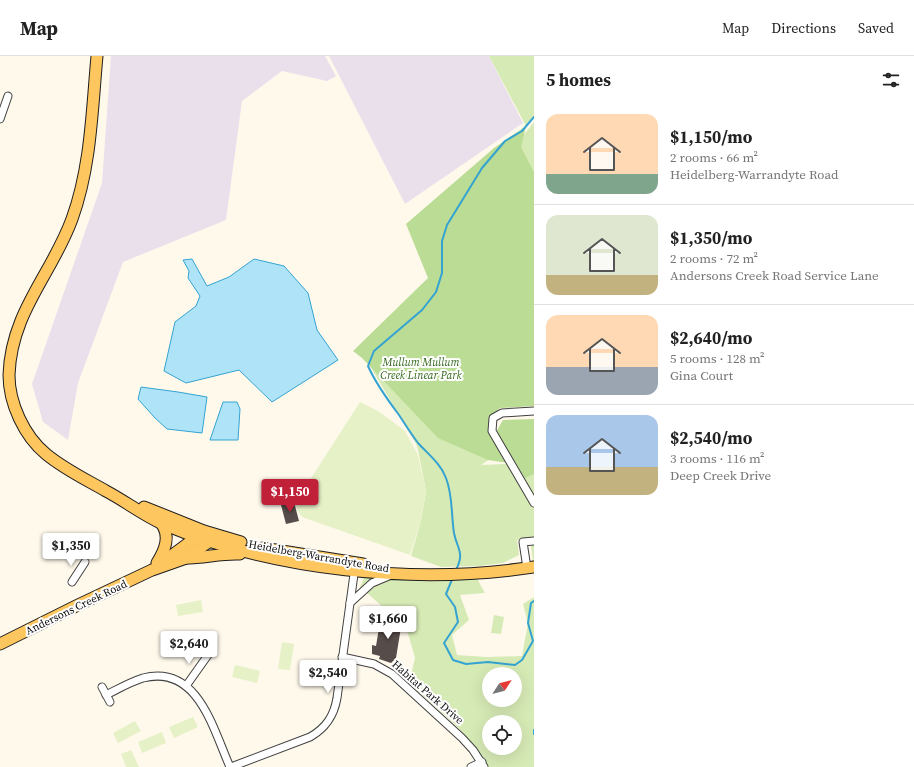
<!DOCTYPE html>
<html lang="en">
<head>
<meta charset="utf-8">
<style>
  body { margin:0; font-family:"Source Serif 4",serif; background:#f6f6f6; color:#222; height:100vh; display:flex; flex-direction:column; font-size:15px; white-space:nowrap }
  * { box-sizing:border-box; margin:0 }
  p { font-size:13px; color:#767676 }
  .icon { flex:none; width:22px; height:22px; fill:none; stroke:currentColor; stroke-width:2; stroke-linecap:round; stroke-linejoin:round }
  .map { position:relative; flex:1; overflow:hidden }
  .side { display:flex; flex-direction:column; background:#fff; width:380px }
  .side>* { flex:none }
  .needle { width:26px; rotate:54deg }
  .tools { position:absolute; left:482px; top:611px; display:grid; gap:8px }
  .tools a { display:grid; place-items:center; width:40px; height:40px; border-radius:50%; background:#fff; box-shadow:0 4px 16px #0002; font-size:20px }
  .price { position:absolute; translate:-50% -34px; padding:0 9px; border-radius:4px; background:#fff; color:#222; font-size:13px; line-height:26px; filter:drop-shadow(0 1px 2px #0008) }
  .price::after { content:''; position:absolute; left:50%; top:24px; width:12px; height:9px; margin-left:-6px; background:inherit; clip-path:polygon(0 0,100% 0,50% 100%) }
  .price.on { background:#c12039; color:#fff }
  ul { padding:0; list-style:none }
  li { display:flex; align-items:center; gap:12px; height:100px; padding:0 12px }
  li+li { border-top:1px solid #e0e0e0 }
  li span { display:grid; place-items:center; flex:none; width:112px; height:80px; border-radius:12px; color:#555 }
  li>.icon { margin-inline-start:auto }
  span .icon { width:48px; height:48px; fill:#fffc; stroke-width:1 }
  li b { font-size:17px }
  h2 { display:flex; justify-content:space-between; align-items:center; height:48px; padding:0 12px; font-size:17px }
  header { display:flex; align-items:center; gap:24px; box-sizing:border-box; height:56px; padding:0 20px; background:#fff; border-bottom:1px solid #e0e0e0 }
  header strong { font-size:19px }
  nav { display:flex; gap:22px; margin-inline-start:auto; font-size:14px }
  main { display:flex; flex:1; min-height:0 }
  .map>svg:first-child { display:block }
</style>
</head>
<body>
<header>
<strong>Map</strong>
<nav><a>Map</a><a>Directions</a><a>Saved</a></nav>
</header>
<main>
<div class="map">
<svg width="534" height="711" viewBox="0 0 534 711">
  <rect width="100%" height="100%" fill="#fff9ec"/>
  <g fill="#eae0ec">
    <polygon points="111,0 325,0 336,20 327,25 282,15 242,45 226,164 123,206 78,327 68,384 43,366 32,328 102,127"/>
    <polygon points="329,0 489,0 523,67 405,148"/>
  </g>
  <g fill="#d6eab5" fill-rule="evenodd">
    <polygon points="489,0 534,0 534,60 526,70"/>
    <polygon points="534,66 534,176 462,314 501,396 481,409 506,408 534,411 534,505 533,506 530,482 517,484 519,499 503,507 479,510 441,511 411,500 421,465 426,435 418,394 416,388 370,310 377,297 440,235 488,124"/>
    <path d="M474,517L485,537L460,539L469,564L452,579L457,599L486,601L522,600L528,567L523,548L534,541V711H488C470,677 437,653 409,628L415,602L401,553L383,551L360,531L365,519ZM489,618H515V644H489ZM489,666H515V692H489Z"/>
    <polygon points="494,559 504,561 501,578 491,577"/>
  </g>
  <g fill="#bbdc94">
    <polygon points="526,70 521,91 534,116 534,350 500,352 492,359 489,375 508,407 488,404 438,382 362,302 353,295 428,222 406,168 494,92"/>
    <polygon points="534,363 534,418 525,422 496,376 503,364"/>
  </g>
  <g fill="#e7f1c7">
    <polygon points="360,346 378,355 405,375 418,399 426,435 421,465 410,499 302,461 297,454 299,441"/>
    <polygon points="201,544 203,556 178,560 176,549"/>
    <polygon points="282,586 294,588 290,614 278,613"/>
    <polygon points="235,609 260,615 257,627 232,621"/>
    <polygon points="193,661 198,671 174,682 169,671"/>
    <polygon points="135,665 141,675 118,687 113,677"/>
    <polygon points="162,676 166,687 142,697 138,686"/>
    <polygon points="131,694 139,711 126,711 121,698"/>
  </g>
  <g fill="#afe4f8" stroke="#34a3d1">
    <polygon points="192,203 207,230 229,221 254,203 284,210 308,237 317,274 338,304 272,346 239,314 186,327 164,315 175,266 196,250 200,240 188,222 189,215 183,204"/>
    <polygon points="141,331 178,336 207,341 202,377 167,373 155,362 138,343"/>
    <polygon points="223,346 237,346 240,353 238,384 210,384"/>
  </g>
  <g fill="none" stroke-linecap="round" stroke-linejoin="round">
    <g stroke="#34a3d1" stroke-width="2">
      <path d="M456,514C465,496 457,493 454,477C451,458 453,440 446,422C441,408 428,398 418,387C411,378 405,368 399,359C387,343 376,328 368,310L374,295L422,254L436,236L442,217V185L447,169L482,112L505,85L522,75L534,61"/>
      <polyline points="453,521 446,538 455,551 458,566 444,587 453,604 466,608 488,606 515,609 522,604 533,585 528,567 531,547 534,545"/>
      <polyline points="534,674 534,678"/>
    </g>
  </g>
  <g fill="#564c49">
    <polygon points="294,446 299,465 286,468 281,449"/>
    <polygon points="384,561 402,565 396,602 391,607 379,603 380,600 372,598 372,589 376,590 380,566 384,567"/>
  </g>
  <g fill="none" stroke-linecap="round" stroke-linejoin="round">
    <g stroke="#404040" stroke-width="9">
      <g id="street">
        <polyline points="0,63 8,40"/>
        <polyline points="534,355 502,357 493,362 492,375 534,447"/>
        <polyline points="527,512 523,486 534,485"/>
        <polyline points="72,526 85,506"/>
        <polyline points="350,547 372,527 391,519"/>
        <polyline points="342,601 374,608 392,618 462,682 473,694 484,711"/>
        <polyline points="186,630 208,599"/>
        <polyline points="102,631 110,646"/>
        <path d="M106,639C118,633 130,626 143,622C198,608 213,673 230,711"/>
        <path d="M231,711L310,681C326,672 334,660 337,642L355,511"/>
        <polyline points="471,711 482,706"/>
      </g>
    </g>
    <g stroke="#1e1e1e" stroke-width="13">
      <g id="primary">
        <path d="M97,0C92,54 91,111 72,163C52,218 11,256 9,319C9,347 24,380 46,398C64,413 85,423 106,435C125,445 143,459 163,468C274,515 415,529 534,511"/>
        <polyline points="144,451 204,475 241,486"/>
        <polyline points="263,492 363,508"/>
        <path d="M186,502C204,502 222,497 240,498"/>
        <path d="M157,507C165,494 171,480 161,467"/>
        <polyline points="159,509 201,478"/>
        <polyline points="0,588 76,550 152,514 186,502 214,482"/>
      </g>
    </g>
    <use href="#street" stroke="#fff" stroke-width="7"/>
    <use href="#primary" stroke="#fdc65f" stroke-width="11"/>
  </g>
  <g text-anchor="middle" stroke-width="4" stroke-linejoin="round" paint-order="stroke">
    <g font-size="11" font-style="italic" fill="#32661b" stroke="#fff">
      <text x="421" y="310">Mullum Mullum<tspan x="421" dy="13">Creek Linear Park</tspan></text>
    </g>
    <g font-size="11" fill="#0d0d0d" stroke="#fff">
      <text transform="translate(319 500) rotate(10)" y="4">Heidelberg-Warrandyte Road</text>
      <text transform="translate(76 551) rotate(-26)" y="4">Andersons Creek Road</text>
      <text transform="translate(428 636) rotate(41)" y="4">Habitat Park Drive</text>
    </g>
  </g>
</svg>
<div class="tools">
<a><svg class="needle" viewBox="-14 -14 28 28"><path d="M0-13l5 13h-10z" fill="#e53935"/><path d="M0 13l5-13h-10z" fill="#767676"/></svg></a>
<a><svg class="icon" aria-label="locate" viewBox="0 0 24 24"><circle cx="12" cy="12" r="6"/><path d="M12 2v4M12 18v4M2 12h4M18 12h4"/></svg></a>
</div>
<b class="price on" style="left:290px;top:457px">$1,150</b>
<b class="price" style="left:71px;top:511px">$1,350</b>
<b class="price" style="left:388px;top:584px">$1,660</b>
<b class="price" style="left:189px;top:609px">$2,640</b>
<b class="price" style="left:328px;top:638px">$2,540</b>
</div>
<section class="side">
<h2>5 homes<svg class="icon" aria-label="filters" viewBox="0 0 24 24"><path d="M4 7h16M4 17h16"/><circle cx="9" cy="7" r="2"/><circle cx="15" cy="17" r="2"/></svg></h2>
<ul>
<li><span style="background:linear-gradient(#ffd9b3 75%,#7fa58c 0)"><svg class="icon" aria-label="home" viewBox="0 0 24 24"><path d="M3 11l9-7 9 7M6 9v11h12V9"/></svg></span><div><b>$1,150/mo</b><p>2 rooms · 66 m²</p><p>Heidelberg-Warrandyte Road</p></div></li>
<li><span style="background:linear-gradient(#dfe7d0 75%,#c2b280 0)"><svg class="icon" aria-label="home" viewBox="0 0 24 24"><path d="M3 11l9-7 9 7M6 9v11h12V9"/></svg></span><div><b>$1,350/mo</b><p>2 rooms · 72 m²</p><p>Andersons Creek Road Service Lane</p></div></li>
<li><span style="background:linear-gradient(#ffd9b3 65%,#9aa5b1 0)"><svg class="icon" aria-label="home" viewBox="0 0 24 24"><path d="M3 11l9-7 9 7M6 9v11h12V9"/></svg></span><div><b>$2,640/mo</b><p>5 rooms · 128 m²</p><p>Gina Court</p></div></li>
<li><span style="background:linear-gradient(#a9c7e8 65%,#c2b280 0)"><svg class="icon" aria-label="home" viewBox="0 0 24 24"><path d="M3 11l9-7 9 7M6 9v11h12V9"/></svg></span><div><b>$2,540/mo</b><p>3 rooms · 116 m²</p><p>Deep Creek Drive</p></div></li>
</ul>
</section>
</main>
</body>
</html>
